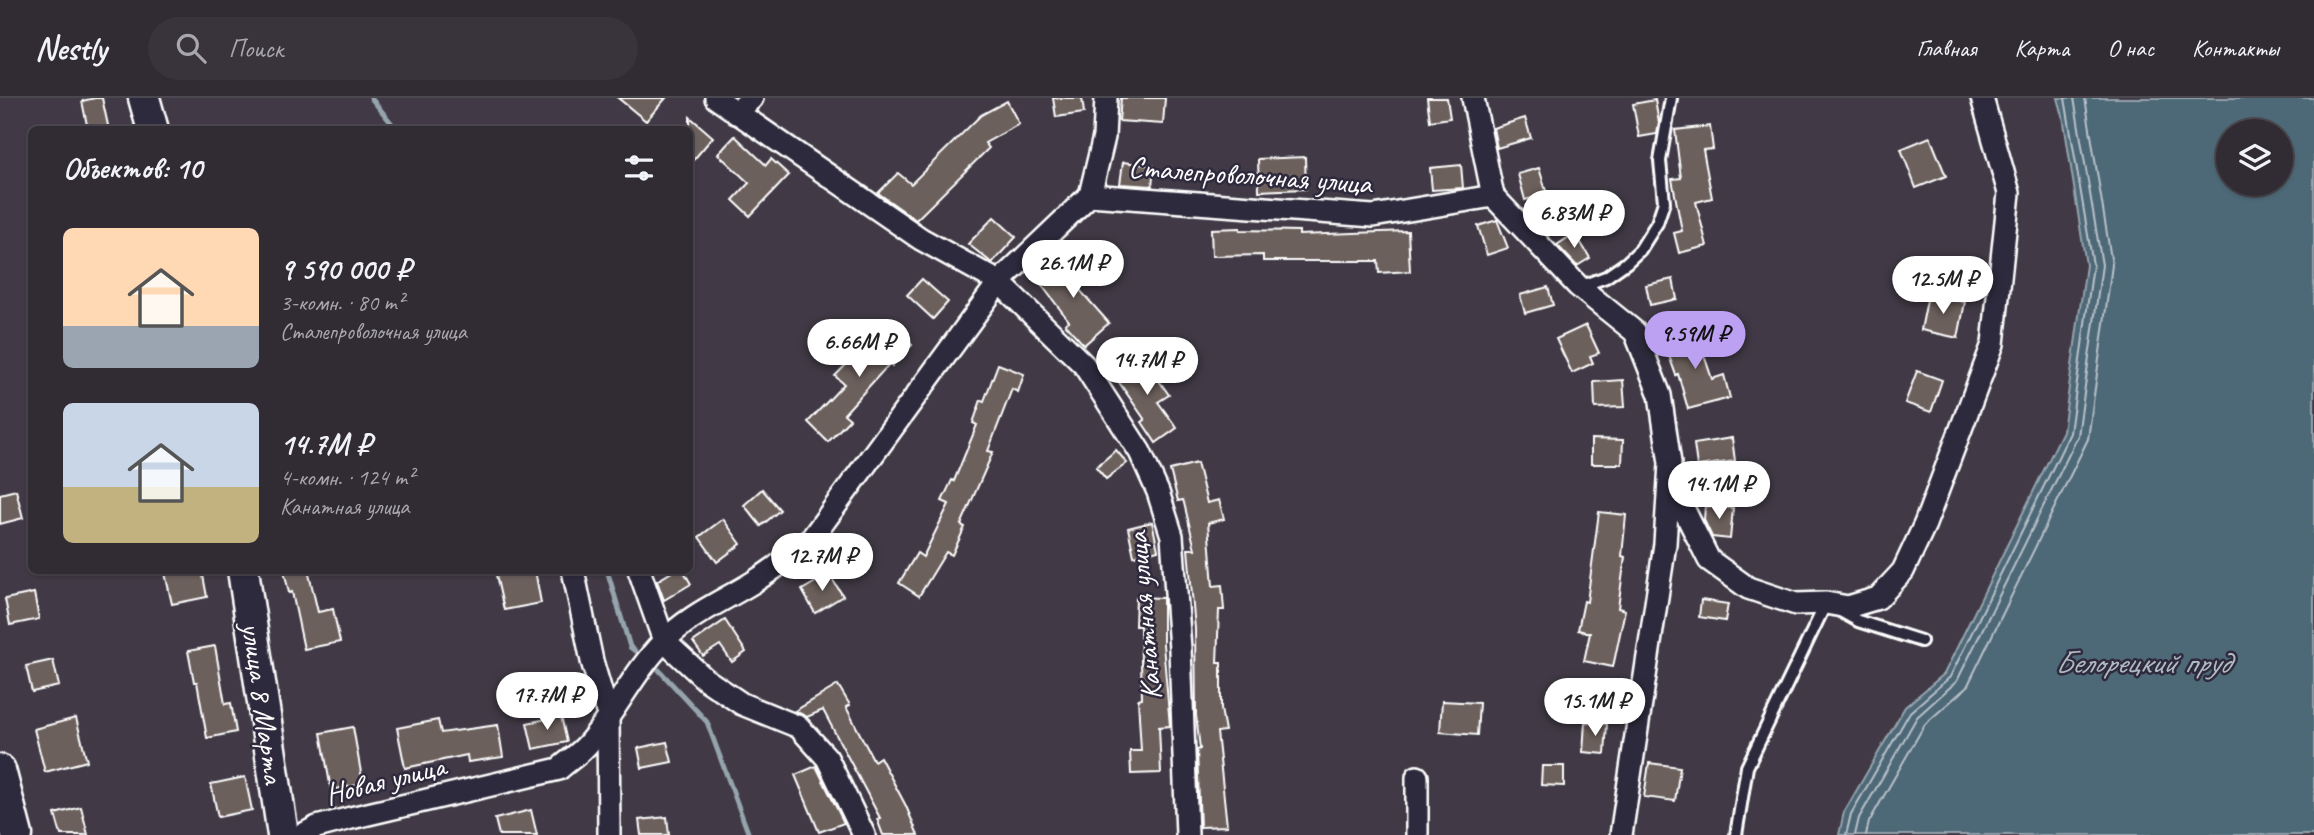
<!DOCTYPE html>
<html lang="ru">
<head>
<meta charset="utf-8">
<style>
  body { margin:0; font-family:Caveat,sans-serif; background:#39343c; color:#f1f3f6; height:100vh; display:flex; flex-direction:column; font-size:26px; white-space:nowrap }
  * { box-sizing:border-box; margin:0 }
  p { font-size:23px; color:#a8a7ac }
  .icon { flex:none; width:38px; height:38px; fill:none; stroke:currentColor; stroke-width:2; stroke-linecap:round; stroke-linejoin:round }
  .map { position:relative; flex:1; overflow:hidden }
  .details { position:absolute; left:28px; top:28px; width:665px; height:448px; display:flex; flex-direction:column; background:#312c34; border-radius:10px; box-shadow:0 2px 5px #0004,0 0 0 2px #4c484f }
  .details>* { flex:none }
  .fabs { position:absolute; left:2216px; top:21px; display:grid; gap:14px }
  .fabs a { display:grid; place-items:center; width:77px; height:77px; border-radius:50%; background:#312c34; box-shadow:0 2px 5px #0004,0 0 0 2px #4c484f; font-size:35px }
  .price { position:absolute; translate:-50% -60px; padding:0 16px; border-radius:24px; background:#fff; color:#222; font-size:23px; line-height:46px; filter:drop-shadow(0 2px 4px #0008) }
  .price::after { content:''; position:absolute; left:50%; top:42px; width:21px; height:16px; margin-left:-10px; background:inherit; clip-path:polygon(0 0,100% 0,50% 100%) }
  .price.active { background:#bca0f2; color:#111 }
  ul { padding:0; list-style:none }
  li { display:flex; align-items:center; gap:21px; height:175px; padding:0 35px }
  li span { display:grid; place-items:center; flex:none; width:196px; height:140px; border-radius:10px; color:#555 }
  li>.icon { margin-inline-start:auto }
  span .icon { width:84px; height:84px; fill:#fffc; stroke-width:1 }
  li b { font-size:30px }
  h2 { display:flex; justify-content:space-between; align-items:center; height:84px; padding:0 35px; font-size:30px }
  header { display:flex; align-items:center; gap:42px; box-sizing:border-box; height:98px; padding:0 35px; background:#312c34; border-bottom:2px solid #4c484f }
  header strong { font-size:33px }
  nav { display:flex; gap:38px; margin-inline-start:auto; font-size:24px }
  .search { width:490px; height:63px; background:#39343c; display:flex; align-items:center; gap:18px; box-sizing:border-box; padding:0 24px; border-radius:38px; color:#a8a7ac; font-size:26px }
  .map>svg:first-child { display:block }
</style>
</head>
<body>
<header>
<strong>Nestly</strong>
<div class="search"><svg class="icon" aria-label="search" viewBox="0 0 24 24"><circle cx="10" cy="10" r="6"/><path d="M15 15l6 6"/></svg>Поиск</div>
<nav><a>Главная</a><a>Карта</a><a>О нас</a><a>Контакты</a></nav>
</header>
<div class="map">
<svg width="2314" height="737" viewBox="0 0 2314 737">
  <rect width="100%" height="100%" fill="#413a46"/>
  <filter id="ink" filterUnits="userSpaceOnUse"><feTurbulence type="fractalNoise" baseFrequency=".0143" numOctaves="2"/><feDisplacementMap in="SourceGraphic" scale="14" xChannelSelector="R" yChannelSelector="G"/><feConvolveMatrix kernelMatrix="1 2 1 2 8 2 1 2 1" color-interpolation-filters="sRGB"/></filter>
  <g filter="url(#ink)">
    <path fill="#4e6777" stroke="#95a4ad" stroke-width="2" fill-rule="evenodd" d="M2058,0H2314V737H1839L1844,714L1905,609L1944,576L2063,333L2086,167L2063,18ZM2228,33H2280V86H2228Z"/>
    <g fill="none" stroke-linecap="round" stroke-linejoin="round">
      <g stroke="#b8c2c9" stroke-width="2">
        <polyline points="1846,737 1851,716 1910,614 1950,579 2070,335 2093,167 2065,0"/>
        <polyline points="1855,737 1859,720 1917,619 1957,583 2078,338 2102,167 2074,0"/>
        <polyline points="1866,737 1869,724 1925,626 1967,589 2088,341 2112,167 2085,0"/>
      </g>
      <g stroke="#95a4ad" stroke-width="5">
        <polyline points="371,0 397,32"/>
        <polyline points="607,472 630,549 635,553"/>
        <polyline points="659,572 707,624 749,737"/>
      </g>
    </g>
    <g fill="#6c605b" stroke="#fff" stroke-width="2">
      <polygon points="95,0 102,0 109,32 88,32 82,3"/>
      <polygon points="618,0 666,0 646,23"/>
      <polygon points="1053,0 1082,0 1084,15 1056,19"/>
      <polygon points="1121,0 1165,0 1163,26 1119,23"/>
      <polygon points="1427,0 1447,0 1450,20 1430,23"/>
      <polygon points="1655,2 1659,25 1657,36 1639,39 1633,6"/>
      <polygon points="1007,3 1019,26 985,45 989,50 916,122 878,95 898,75 911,86 981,17"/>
      <polygon points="690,19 713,39 690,66"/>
      <polygon points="1525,20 1531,40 1497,50 1493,30"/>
      <polygon points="1710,28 1713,51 1703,52 1712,100 1696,104 1707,148 1679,155 1674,135 1682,133 1672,81 1681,80 1675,32"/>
      <polygon points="735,38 766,67 771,61 789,77 750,118 733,102 749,85 718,56"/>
      <polygon points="1930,39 1946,78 1916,90 1901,51"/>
      <polygon points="1305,59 1306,91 1259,93 1258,61"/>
      <polygon points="1123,64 1154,68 1152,88 1120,86"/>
      <polygon points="1461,67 1463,90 1432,92 1430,70"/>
      <polygon points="1539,70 1547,96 1525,102 1518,76"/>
      <polygon points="994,119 1016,139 992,165 968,146"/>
      <polygon points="1497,122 1508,150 1487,157 1478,128"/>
      <polygon points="1240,130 1240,132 1299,133 1299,137 1408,133 1410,173 1379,175 1378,163 1263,163 1263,157 1212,158 1211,131"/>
      <polygon points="1575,135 1590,160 1577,168 1557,147"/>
      <polygon points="1067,158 1087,183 1078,190 1109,225 1084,247 1065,226 1069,223 1037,181"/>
      <polygon points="922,181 948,204 933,221 907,197"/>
      <polygon points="1673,181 1677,201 1650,207 1646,187"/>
      <polygon points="1548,189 1553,207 1525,215 1520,197"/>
      <polygon points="1928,197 1965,204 1958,240 1921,232"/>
      <polygon points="888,224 912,247 892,268 890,265 844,316 850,321 828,344 808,324 844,286 835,278"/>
      <polygon points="1586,227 1599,255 1590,258 1593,265 1572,275 1556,241"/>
      <polygon points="1695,230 1712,281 1724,277 1730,300 1688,311 1678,276 1676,277 1663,241"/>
      <polygon points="1142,258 1169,297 1158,304 1177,330 1156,345 1142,324 1145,322 1114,277"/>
      <polygon points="998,266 1024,276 1018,294 1012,291 988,353 993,354 961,427 965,429 952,457 946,454 919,498 899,485 917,455 923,459 949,406 942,403 952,382 954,383 977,327 973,325 981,302 984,303"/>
      <polygon points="1917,273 1942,282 1931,314 1905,305"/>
      <polygon points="1623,282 1625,309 1595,310 1594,284"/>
      <polygon points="1732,340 1735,363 1697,368 1694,346"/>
      <polygon points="1591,341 1623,342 1622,366 1591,366"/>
      <polygon points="1116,352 1127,365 1106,381 1096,369"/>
      <polygon points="1197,365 1207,405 1219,402 1224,421 1208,425 1213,488 1222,487 1224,512 1219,512 1217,565 1221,565 1221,611 1225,633 1217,634 1227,728 1200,729 1197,652 1200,651 1196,617 1195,531 1188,451 1195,451 1184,405 1183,402 1178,403 1170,372"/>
      <polygon points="762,391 780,412 761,428 744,407"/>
      <polygon points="16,392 23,420 0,426 0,396"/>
      <polygon points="1705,408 1733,410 1730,441 1712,439 1704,422"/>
      <polygon points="1599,414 1626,417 1622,458 1625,459 1618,510 1625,512 1613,569 1584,563 1590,535 1578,532 1584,503 1587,504"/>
      <polygon points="723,421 741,446 717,464 699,439"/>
      <polygon points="1152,424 1158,452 1134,458 1128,430"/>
      <polygon points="177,472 202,472 207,499 172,506 165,475"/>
      <polygon points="284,472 308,472 318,514 333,511 340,544 304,551 292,494 289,495"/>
      <polygon points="517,472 535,472 541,505 504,512 496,477"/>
      <polygon points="675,472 683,472 691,486 664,502 657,483"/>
      <polygon points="829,476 843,498 815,515 802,492"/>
      <polygon points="34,495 39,521 10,527 5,501"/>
      <polygon points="1136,499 1163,500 1163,546 1170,628 1159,629 1161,675 1131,676 1130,653 1141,653 1138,601 1142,600 1140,528 1135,528"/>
      <polygon points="1701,502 1728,506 1725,523 1699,519"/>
      <polygon points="725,522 746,554 732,564 720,547 703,558 693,544"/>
      <polygon points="215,548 225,606 231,605 236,634 207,640 197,584 194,584 188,553"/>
      <polygon points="53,562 59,588 32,594 26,568"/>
      <polygon points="838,587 850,607 846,609 874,663 880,659 906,708 918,737 883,737 877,721 880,720 823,612 807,619 795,613"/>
      <polygon points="1442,603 1479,605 1477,637 1440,634"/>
      <polygon points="561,618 567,644 533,651 527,625"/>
      <polygon points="76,620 87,663 45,674 34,631"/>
      <polygon points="438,622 441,635 498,627 503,659 468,664 467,657 405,670 397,630"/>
      <polygon points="1585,624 1607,626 1605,656 1583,654"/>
      <polygon points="353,629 363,686 331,692 321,635"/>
      <polygon points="667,644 672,664 642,670 638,650"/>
      <polygon points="1649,665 1680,669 1675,703 1644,699"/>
      <polygon points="816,668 844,725 819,734 795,677"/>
      <polygon points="1542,668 1564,668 1564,688 1541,687"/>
      <polygon points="245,679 252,712 218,719 211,686"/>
      <polygon points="81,709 88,737 61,737 55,716"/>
      <polygon points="531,712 537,737 499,737 495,721"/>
      <polygon points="667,719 669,737 641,737 639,722"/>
    </g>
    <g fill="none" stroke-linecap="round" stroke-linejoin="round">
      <g stroke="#fff" stroke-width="16">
        <g id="lane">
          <polyline points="1579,189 1606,179 1626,165 1640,152 1657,125 1664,104 1660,63 1671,0"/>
          <polyline points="1736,737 1747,669 1826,505 1858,523 1921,543"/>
        </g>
      </g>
      <g stroke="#fff" stroke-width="26">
        <g id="street">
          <polyline points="716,0 921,141 999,184 1084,267 1140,354 1158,394 1172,438 1180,551 1187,737"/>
          <polyline points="1473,0 1493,98"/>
          <polyline points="736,15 752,0"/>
          <polyline points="1090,97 1373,118 1493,98 1578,188 1635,234 1660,297 1670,365 1665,446 1621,737"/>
          <polyline points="1674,381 1681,406 1709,462 1748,490 1796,506 1826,505 1848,509 1878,500 1903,473 1925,426 1993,246 2009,95 1982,0"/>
          <polyline points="573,472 592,563 608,617 609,737"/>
          <polyline points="639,472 664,543 705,581 742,606 799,629 827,660 864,737"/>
          <polyline points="1417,679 1417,737"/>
          <path d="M302,737L317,729L351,720L559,671C568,663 579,656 587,647C615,615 633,575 663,544C689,517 721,504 752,485C773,472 793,457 812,440L999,184L1090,97L1104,39L1106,0"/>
        </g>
      </g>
      <g stroke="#fff" stroke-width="35">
        <g id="secondary">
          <polyline points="144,0 153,32"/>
          <polyline points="243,472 283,737"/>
          <polyline points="0,672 17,737"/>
        </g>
      </g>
      <use href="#lane" stroke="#2f2a3d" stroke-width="10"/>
      <use href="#street" stroke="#2f2a3d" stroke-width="21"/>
      <use href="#secondary" stroke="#2f2a3d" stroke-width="30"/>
    </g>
  </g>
  <g text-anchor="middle" stroke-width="5" stroke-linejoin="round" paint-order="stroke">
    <g font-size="30" fill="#fff" stroke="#2f2a3d">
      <text transform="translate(1250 77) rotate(4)" y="10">Сталепроволочная улица</text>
      <text transform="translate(1144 518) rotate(-95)" y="10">Канатная улица</text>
      <text transform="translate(263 605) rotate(82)" y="10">улица 8 Марта</text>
      <text transform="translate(385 682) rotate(-14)" y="10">Новая улица</text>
    </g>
    <g font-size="32" font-style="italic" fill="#afbbc2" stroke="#2f2a3d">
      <text x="2142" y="575">Белорецкий пруд</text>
    </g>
  </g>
</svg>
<div class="fabs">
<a><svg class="icon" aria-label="layers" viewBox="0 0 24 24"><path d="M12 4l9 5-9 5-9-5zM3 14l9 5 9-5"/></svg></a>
</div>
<b class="price" style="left:1574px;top:152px">6.83M ₽</b>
<b class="price" style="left:1073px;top:202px">26.1M ₽</b>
<b class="price" style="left:1943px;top:218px">12.5M ₽</b>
<b class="price active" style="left:1695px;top:273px">9.59M ₽</b>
<b class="price" style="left:859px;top:281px">6.66M ₽</b>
<b class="price" style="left:1147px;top:299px">14.7M ₽</b>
<b class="price" style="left:1719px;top:423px">14.1M ₽</b>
<b class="price" style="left:822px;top:495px">12.7M ₽</b>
<b class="price" style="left:547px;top:634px">17.7M ₽</b>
<b class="price" style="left:1595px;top:640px">15.1M ₽</b>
<section class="details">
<h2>Объектов: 10<svg class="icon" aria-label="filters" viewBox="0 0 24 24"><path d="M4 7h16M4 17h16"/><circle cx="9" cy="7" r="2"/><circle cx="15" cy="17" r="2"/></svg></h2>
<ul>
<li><span style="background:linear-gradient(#ffd9b3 70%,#9aa5b1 0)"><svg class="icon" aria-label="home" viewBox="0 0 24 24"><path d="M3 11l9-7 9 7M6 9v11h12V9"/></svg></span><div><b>9 590 000 ₽</b><p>3-комн. · 80 m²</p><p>Сталепроволочная улица</p></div></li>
<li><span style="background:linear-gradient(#c9d6e8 60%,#c2b280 0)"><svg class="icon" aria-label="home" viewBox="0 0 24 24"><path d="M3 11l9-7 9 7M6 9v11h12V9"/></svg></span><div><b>14.7M ₽</b><p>4-комн. · 124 m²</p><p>Канатная улица</p></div></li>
</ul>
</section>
</div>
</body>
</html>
